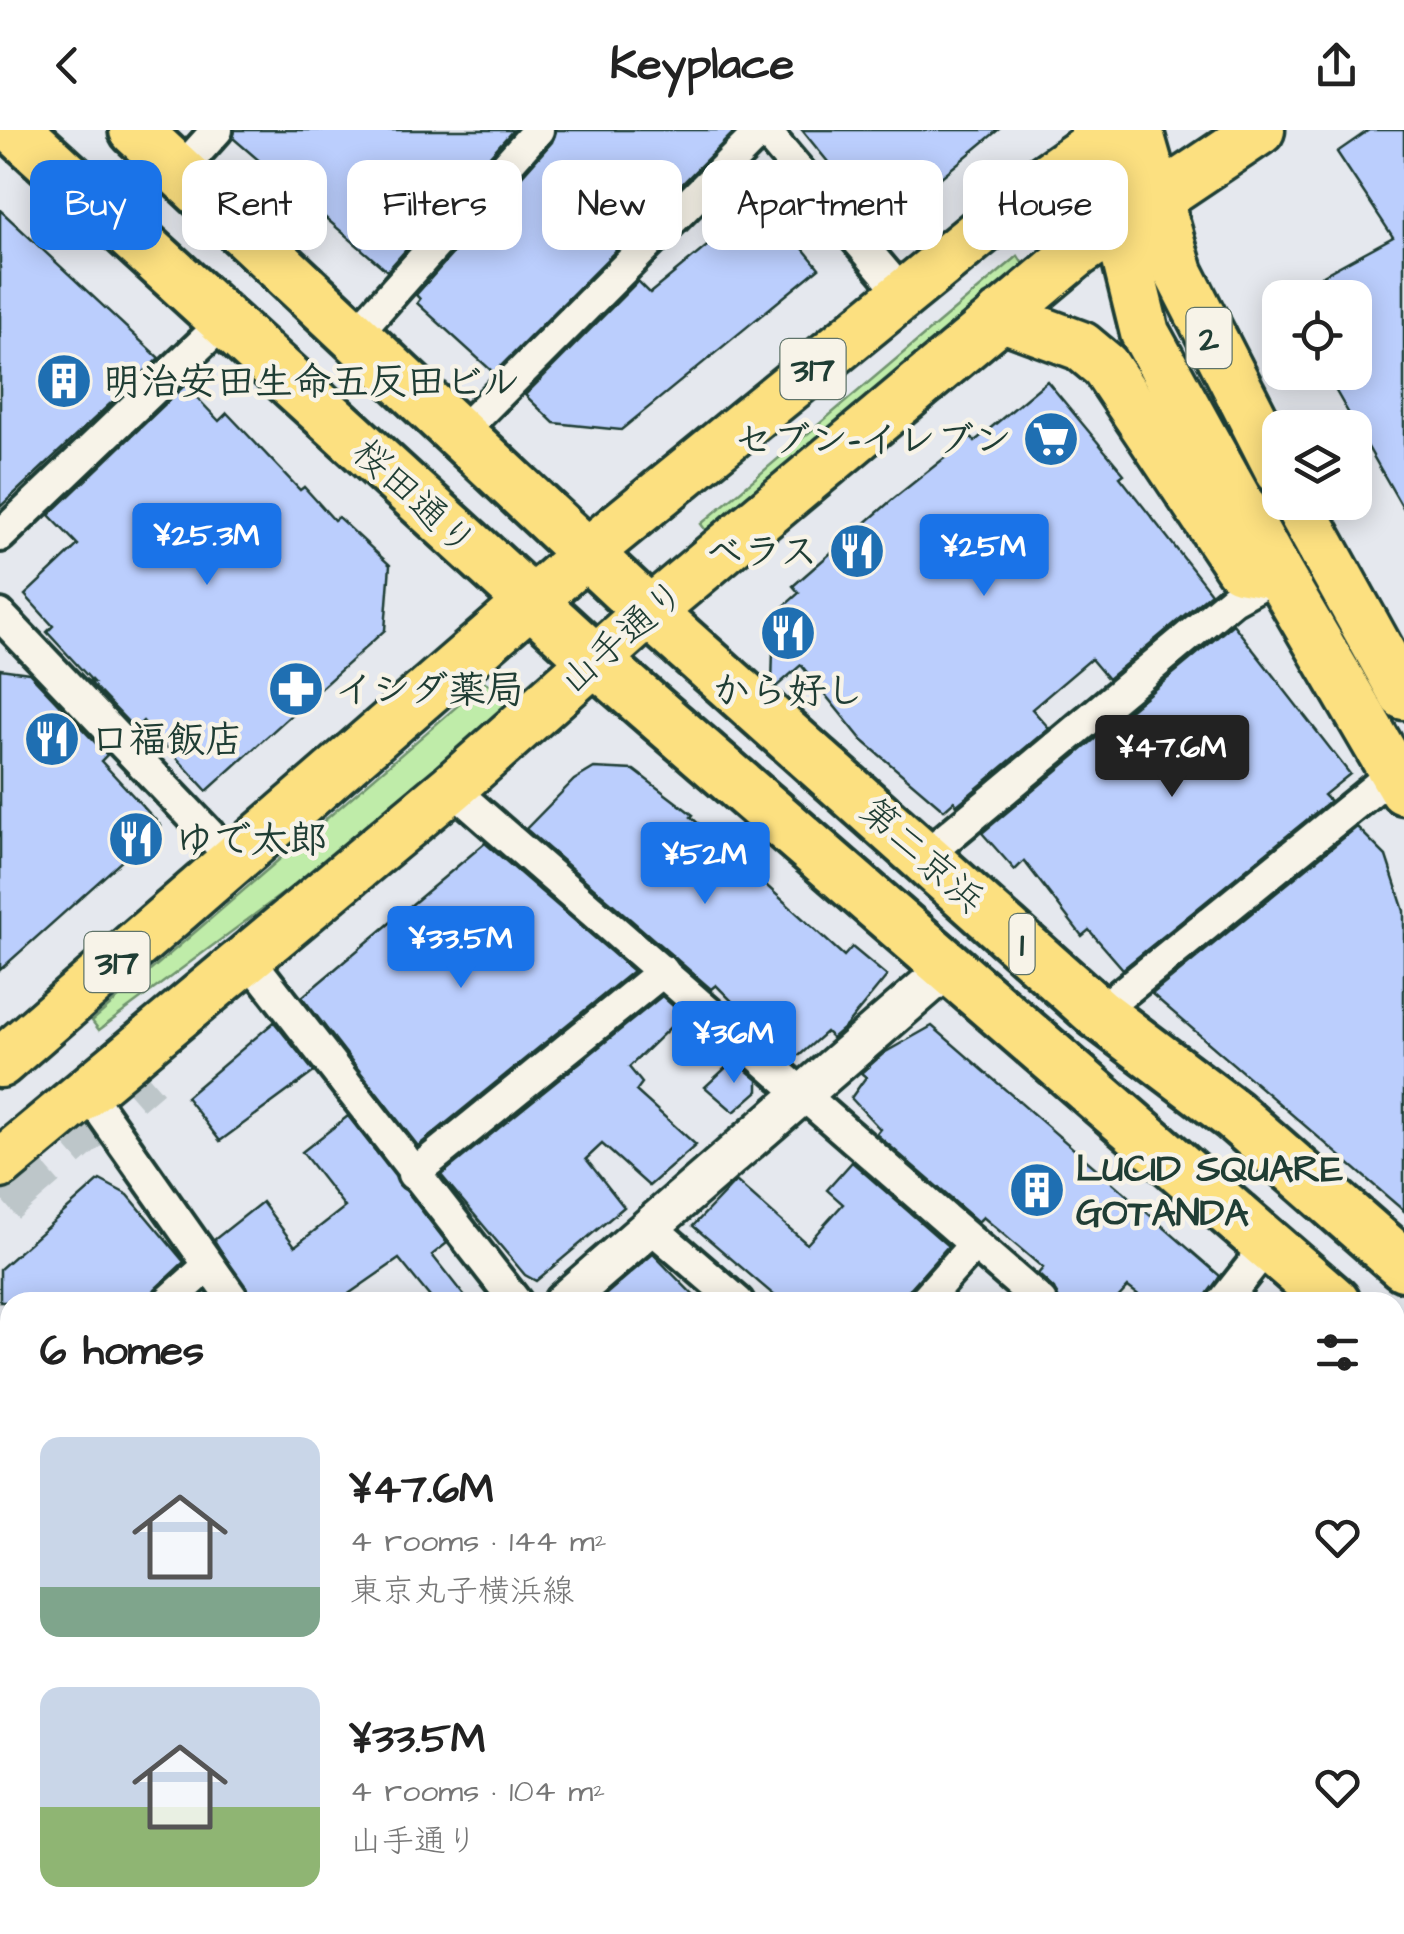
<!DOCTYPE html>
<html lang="en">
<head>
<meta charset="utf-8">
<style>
  body { margin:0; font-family:"Architects Daughter","Klee One",sans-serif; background:#f2f2f2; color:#222; height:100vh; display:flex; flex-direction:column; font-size:38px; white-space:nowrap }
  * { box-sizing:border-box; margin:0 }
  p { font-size:32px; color:#767676 }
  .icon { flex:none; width:55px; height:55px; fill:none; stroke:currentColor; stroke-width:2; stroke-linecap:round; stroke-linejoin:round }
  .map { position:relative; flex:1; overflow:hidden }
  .drawer { position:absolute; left:0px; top:1162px; width:1405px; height:642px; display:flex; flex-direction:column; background:#fff; border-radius:30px 30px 0 0; box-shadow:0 5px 25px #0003 }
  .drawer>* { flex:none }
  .banner { position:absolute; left:30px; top:30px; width:1345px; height:90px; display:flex; gap:20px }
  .fabs { position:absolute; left:1262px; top:150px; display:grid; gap:20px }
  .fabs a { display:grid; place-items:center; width:110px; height:110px; border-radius:20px; background:#fff; box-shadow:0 5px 25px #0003; font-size:50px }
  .price { position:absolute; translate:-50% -85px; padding:0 22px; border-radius:10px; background:#1a73e8; color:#fff; font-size:32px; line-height:65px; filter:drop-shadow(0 2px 5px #0008) }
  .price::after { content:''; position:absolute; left:50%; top:60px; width:30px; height:22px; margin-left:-15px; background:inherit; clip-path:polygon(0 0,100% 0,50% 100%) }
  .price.selected { background:#222; color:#fff }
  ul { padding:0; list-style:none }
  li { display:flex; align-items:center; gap:30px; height:250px; padding:0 40px }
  li span { display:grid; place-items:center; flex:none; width:280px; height:200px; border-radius:20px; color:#555 }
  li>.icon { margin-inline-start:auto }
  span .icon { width:120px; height:120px; fill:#fffc; stroke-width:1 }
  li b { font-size:42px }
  h2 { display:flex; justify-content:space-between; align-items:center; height:120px; padding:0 40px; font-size:42px }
  .pill { padding:0 35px; border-radius:20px; background:#fff; box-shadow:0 5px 25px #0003; font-size:35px; line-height:90px }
  .pill.selected { background:#1a73e8; color:#fff }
  header { display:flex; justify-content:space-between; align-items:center; height:130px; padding:0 40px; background:#fff; font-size:45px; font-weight:700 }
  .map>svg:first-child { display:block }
</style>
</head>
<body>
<header><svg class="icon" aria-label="back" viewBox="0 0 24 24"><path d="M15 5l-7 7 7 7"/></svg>Keyplace<svg class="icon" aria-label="share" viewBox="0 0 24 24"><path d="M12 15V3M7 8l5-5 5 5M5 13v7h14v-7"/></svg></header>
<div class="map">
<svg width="1404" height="1804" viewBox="0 0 1404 1804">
  <rect width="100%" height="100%" fill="#e5e8ee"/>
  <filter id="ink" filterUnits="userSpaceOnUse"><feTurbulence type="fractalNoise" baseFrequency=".01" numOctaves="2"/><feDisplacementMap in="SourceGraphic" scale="20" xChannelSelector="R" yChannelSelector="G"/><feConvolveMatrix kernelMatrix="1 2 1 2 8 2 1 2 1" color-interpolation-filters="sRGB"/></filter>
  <g filter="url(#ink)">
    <polygon fill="#d8e0f2" points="1404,1355 1404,1804 732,1804 724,1795 1395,1795 1395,1371"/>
    <g fill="#bfeca9" stroke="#6f946e" stroke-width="2.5">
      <polygon points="1018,126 1023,134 706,401 701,394"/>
      <polygon points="485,552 511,572 340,721 99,900 92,891"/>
    </g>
    <g fill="#bbcefd" stroke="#1f3d34" stroke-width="2.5">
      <polygon points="235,0 513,0 387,141 233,8"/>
      <polygon points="556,0 736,0 494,243 417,173 420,169 416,165 552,12"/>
      <polygon points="802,0 998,0 881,97"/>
      <polygon points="1369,0 1404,0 1404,380 1325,242 1355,242 1355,168 1281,168 1393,107 1337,22"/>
      <polygon points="763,70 819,138 621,300 554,293 525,265 638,151 650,163"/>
      <polygon points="0,80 159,228 0,377"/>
      <polygon points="1047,251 1124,344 1120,347 1211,463 1108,549 1091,529 1032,579 1049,598 957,675 954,671 944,680 862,610 801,535 776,557 772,554 774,485 799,463 793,456 893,369 971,307 975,311"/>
      <polygon points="185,255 219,291 227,283 300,360 304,357 334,390 338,387 390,435 385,500 207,661 143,591 135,599 89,551 93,552 47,502 53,496 25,465 78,415 49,385"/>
      <polygon points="1233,494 1350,644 1324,665 1330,671 1123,839 1089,800 1082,806 1024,731 1015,740 982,703"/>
      <polygon points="0,539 29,543 107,625 101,631 161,696 0,840"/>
      <polygon points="594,638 634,640 693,685 691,687 844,826 852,817 887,846 846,896 832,908 826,902 800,925 785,925 716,855 711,859 526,699 574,650"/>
      <polygon points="1357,697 1386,726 1404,781 1404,1081 1152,864"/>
      <polygon points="485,713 633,841 418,1016 302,867"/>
      <polygon points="662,866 683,885 629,937 642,953 636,961 696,1015 649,1056 602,1014 586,1029 624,1077 536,1151 525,1145 441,1045"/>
      <polygon points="274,892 314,942 220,1011 186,967"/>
      <polygon points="932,896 1220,1146 1204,1172 1148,1172 1128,1157 1114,1172 1059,1172 1054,1159 1038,1144 1043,1138 983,1087 978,1092 876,1004 880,999 851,968 866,947 861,943 884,923"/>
      <polygon points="734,930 758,950 758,961 734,982 705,957"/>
      <polygon points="348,986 447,1113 432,1125 469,1172 434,1172 399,1129 337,1172 253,1172 214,1110 262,1072 295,1116 345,1077 302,1022"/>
      <polygon points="852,1032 948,1116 909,1160 905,1172 782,1172 693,1096 736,1051 807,1114 843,1074 827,1060"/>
      <polygon points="100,1050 128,1065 184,1132 155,1159 150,1172 0,1172 0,1139"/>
      <polygon points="653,1124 700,1172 597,1172"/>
    </g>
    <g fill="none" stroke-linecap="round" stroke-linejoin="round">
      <polyline stroke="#bdc6c9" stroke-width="55" stroke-dasharray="55 28" stroke-linecap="butt" points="0,1068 145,942"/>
      <g stroke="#1f3d34" stroke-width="38">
        <g id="minor">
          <polyline points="764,0 904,165"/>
          <polyline points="180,41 217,0"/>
          <polyline points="354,206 538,0"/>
          <polyline points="460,303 762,0"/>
          <polyline points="0,406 225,191"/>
          <polyline points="0,485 234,730"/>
          <polyline points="451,658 1041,1172"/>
          <polyline points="925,726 1233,469 1277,445"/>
          <polyline points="246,825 516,1172"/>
          <polyline points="1098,883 1396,641"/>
          <polyline points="85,959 235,1172"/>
          <polyline points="413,1044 663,841"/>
          <polyline points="651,1097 738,1172"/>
          <polyline points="168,1172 208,1136"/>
          <polyline points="923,1172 974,1115"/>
          <polyline points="1223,1172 1268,1115"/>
          <polyline points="1395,1269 1404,1259"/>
          <polyline points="0,1323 10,1314"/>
          <polyline points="0,1482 10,1473"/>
          <polyline points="0,1614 10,1624"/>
          <polyline points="589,1795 620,1803 650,1795"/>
          <polyline points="699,1795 705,1804"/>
          <polyline points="328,1804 331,1795"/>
        </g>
      </g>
      <g stroke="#1f3d34" stroke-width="45">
        <g id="tertiary">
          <polyline points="563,1172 949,837"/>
          <polyline points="0,1664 10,1655"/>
        </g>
      </g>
      <g stroke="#1f3d34" stroke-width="55">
        <g id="primary">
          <polyline points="1095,0 1145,203 1278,444 1404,660"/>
          <polyline points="1138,0 1179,143 1280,341"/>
          <polyline points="1000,186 1081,216 1105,236 1240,438 1269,443"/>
          <polyline points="1297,372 1404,565"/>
          <polyline points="0,933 587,423 1046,48 1115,0"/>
          <polyline points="0,1034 451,658 649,482 1077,123 1260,0"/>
        </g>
      </g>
      <g stroke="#1f3d34" stroke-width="58">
        <g id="trunk">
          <polyline points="16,0 595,530 1334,1172"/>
          <polyline points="135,0 649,482 1098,883 1233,985 1404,1135"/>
          <polyline points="1395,1226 1404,1234"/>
        </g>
      </g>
      <use href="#minor" stroke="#f7f3e8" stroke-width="30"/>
      <use href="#tertiary" stroke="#f7f3e8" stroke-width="38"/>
      <use href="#primary" stroke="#fce080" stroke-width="48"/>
      <use href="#trunk" stroke="#fce080" stroke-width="50"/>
    </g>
  </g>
  <defs>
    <g id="building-disc" transform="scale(2.875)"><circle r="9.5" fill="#1f6fb2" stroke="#f7f3e8"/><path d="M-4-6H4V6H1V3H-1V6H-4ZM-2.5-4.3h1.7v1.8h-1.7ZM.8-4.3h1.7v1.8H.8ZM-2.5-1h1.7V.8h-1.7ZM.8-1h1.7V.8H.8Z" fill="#fff"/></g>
    <g id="supermarket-disc" transform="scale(2.875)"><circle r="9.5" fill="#1f6fb2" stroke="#f7f3e8"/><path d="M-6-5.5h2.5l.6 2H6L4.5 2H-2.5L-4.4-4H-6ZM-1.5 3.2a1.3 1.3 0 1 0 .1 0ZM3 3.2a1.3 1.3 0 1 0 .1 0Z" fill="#fff"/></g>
    <g id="restaurant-disc" transform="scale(2.875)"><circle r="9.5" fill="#1f6fb2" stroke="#f7f3e8"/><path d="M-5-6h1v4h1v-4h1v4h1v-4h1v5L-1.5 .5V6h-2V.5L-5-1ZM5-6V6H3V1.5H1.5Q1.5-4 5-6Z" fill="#fff"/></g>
    <g id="pharmacy-disc" transform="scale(2.875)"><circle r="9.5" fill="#1f6fb2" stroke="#f7f3e8"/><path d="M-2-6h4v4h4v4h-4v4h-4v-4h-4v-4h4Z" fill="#fff"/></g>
  </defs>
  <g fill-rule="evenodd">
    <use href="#building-disc" x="64" y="251"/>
    <use href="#supermarket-disc" x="1051" y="309"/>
    <use href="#restaurant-disc" x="857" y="421"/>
    <use href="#restaurant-disc" x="788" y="503"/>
    <use href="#pharmacy-disc" x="296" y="559"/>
    <use href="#restaurant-disc" x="52" y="609"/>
    <use href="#restaurant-disc" x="136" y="709"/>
    <use href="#building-disc" x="1037" y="1060"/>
  </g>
  <g text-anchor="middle" stroke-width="9" stroke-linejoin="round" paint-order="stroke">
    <g fill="#f7f3e8" stroke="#60746a" stroke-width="2.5">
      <rect x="1186.5" y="178" width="45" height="60" rx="8"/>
      <rect x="780.5" y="209" width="65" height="60" rx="8"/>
      <rect x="1009.5" y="784" width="25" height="60" rx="8"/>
      <rect x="84.5" y="802" width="65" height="60" rx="8"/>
    </g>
    <g font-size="35" font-weight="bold" fill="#1f3d34">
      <text x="1209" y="220">2</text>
      <text x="813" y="251">317</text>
      <text x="1022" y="826">1</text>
      <text x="117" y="844">317</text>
    </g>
    <g font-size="38" font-weight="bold" fill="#1f3d34" stroke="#f7f3e8" text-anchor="start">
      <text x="103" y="264">明治安田生命五反田ビル</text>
      <text x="1012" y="322" text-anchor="end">セブン-イレブン</text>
      <text x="818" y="434" text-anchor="end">べラス</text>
      <text x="335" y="572">イシダ薬局</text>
      <text x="788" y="573" text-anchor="middle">から好し</text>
      <text x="91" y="622">口福飯店</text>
      <text x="175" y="722">ゆで太郎</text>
      <text x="1076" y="1051">LUCID SQUARE<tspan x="1076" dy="44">GOTANDA</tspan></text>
    </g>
    <g font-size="38" fill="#1f3d34" stroke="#f7f3e8">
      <text transform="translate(415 367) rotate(43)" y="13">桜田通り</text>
      <text transform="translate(622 506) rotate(-41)" y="13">山手通り</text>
      <text transform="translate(923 725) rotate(42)" y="13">第二京浜</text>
    </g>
  </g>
</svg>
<div class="fabs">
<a><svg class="icon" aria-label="locate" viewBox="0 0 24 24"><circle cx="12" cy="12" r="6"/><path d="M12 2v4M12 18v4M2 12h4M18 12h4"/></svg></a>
<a><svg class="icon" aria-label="layers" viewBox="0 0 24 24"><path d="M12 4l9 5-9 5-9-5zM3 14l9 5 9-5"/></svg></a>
</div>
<b class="price" style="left:207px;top:458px">¥25.3M</b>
<b class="price" style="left:984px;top:469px">¥25M</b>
<b class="price selected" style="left:1172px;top:670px">¥47.6M</b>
<b class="price" style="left:705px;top:777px">¥52M</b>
<b class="price" style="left:461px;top:861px">¥33.5M</b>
<b class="price" style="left:734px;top:956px">¥36M</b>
<div class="banner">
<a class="pill selected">Buy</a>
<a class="pill">Rent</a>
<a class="pill">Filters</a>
<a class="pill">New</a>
<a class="pill">Apartment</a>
<a class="pill">House</a>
</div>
<section class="drawer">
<h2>6 homes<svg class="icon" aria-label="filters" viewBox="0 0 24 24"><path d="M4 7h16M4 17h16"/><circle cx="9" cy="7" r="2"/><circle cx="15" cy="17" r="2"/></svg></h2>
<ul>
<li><span style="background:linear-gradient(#c9d6e8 75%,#7fa58c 0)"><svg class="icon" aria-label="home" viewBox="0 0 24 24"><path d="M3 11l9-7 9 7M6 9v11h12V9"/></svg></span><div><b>¥47.6M</b><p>4 rooms · 144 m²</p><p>東京丸子横浜線</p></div><svg class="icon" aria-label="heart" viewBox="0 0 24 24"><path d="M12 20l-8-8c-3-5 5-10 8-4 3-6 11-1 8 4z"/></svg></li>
<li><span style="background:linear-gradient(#c9d6e8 60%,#8fb573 0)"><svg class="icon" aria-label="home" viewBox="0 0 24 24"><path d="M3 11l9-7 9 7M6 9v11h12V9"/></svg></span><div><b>¥33.5M</b><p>4 rooms · 104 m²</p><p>山手通り</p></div><svg class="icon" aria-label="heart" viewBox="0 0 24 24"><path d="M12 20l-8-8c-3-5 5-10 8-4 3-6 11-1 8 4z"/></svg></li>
</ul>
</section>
</div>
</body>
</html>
